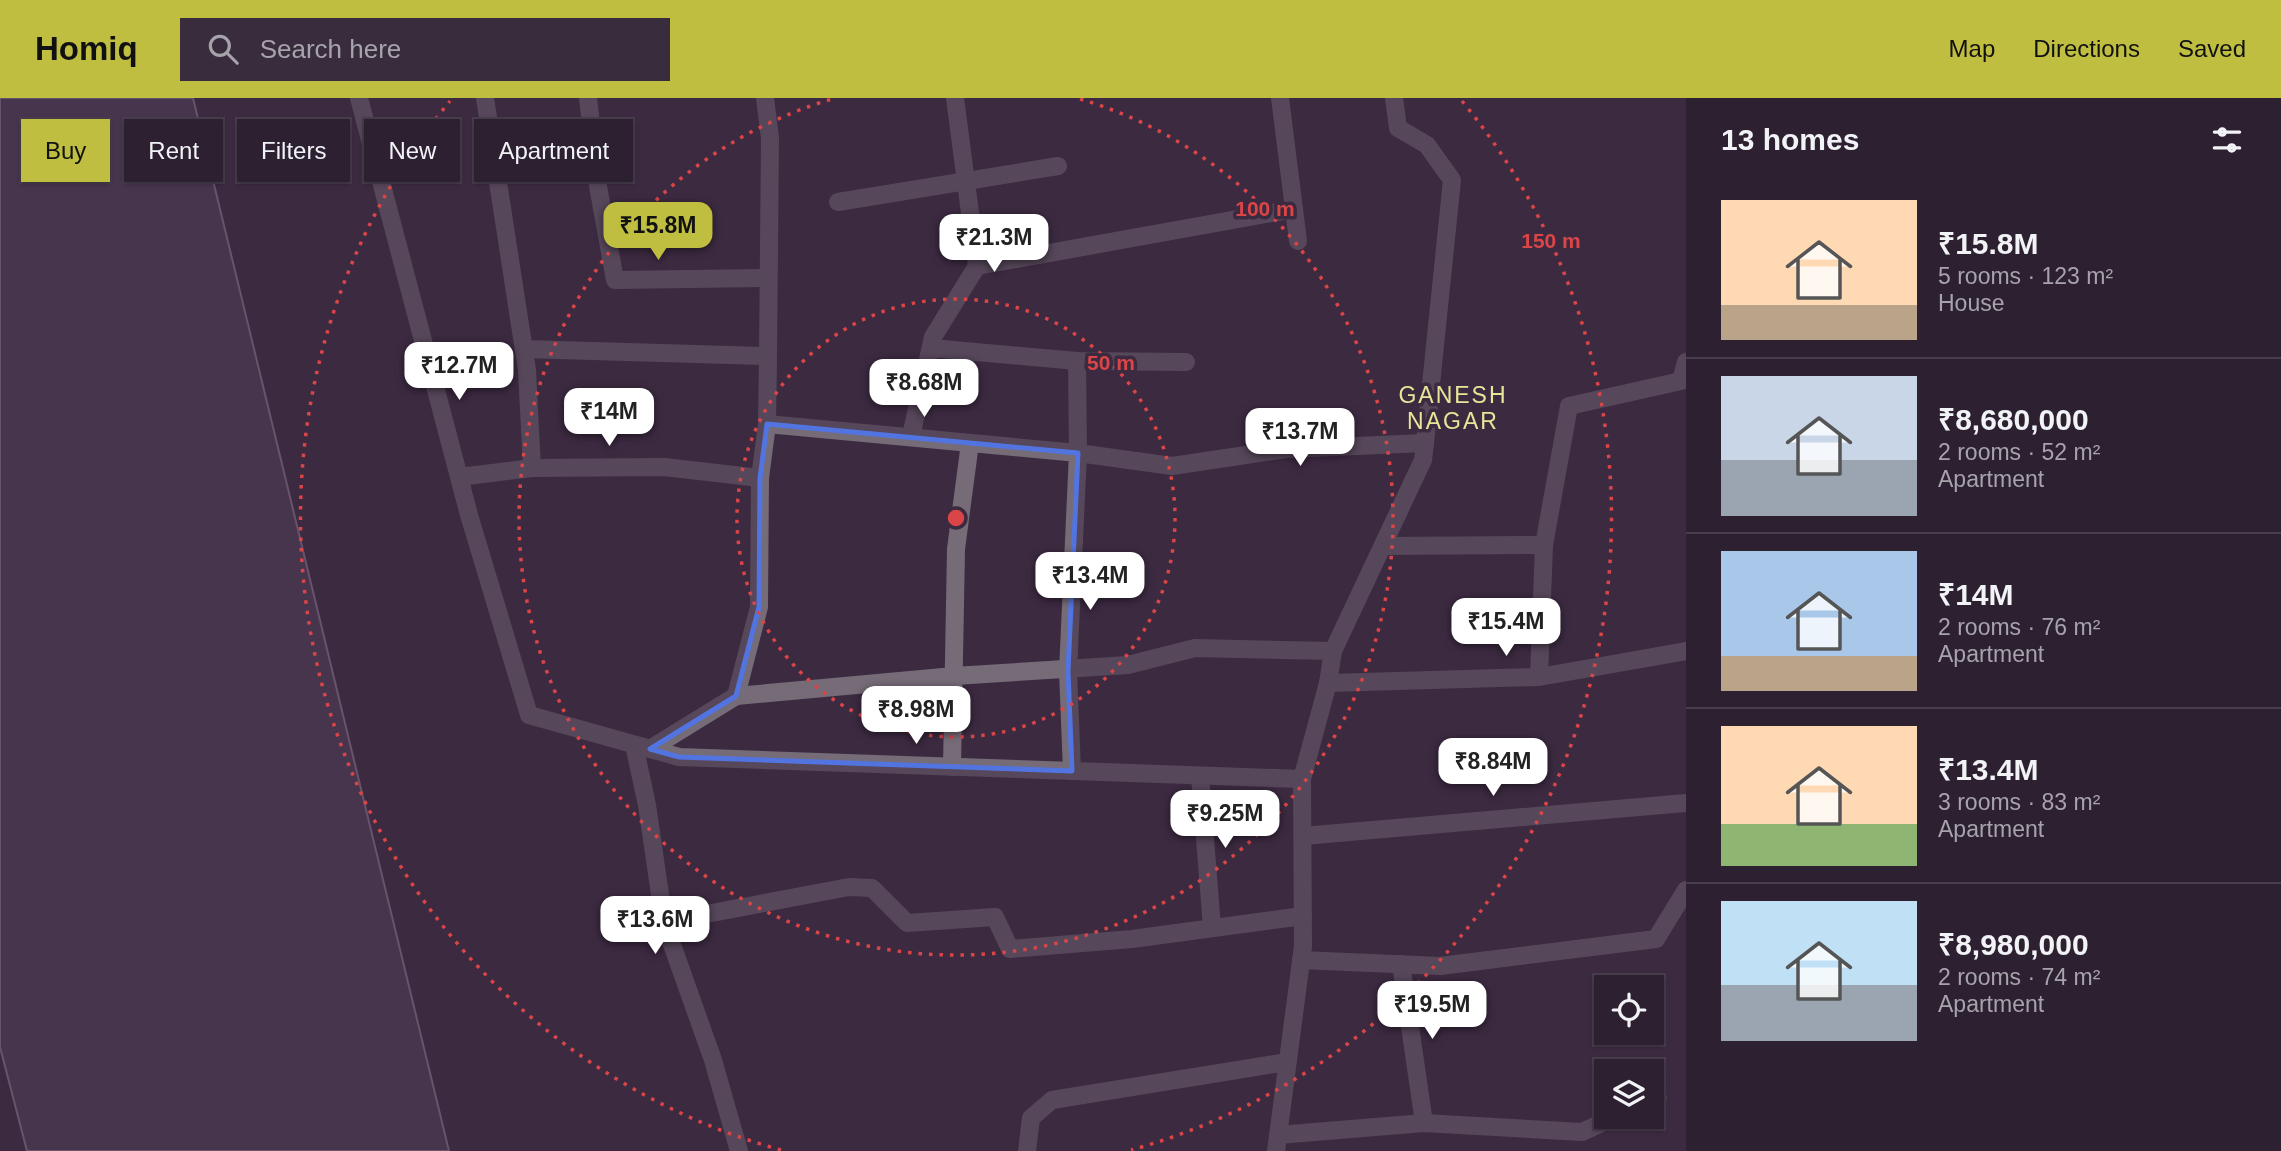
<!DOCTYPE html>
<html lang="en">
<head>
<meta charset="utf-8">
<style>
  body { margin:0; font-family:Arial,sans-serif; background:#392d3d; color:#f1f3f6; height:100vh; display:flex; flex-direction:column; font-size:26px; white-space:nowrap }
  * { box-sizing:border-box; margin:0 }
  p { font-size:23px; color:#a7a3ab }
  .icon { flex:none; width:38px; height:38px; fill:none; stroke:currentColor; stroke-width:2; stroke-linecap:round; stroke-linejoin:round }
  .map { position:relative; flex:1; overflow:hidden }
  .panel { display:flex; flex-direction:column; background:#2d2031; width:595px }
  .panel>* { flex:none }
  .hud { position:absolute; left:21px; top:21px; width:665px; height:63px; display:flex; gap:14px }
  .tools { position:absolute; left:1594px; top:877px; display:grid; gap:14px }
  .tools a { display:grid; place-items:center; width:70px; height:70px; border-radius:0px; background:#2d2031; box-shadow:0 2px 5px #0004,0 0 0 2px #483e4d; font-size:35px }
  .price { position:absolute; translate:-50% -60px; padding:0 16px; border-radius:14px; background:#fff; color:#222; font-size:23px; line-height:46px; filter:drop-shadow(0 2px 4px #0008) }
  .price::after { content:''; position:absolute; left:50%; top:42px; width:21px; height:16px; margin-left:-10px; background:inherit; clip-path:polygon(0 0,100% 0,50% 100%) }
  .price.active { background:#bfbe41; color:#111 }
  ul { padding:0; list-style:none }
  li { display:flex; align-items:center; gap:21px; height:175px; padding:0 35px }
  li+li { border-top:2px solid #483e4d }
  li span { display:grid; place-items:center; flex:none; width:196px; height:140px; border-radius:0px; color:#555 }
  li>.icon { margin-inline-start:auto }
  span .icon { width:84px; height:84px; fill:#fffc; stroke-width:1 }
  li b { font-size:30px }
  h2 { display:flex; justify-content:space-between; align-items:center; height:84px; padding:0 35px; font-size:30px }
  .chip { padding:0 24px; border-radius:0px; background:#2d2031; box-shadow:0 2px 5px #0004,0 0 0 2px #483e4d; font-size:24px; line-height:63px }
  .chip.active { background:#bfbe41; color:#111 }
  header { display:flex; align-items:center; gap:42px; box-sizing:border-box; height:98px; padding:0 35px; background:#bfbe41; color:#111 }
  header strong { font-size:33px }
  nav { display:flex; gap:38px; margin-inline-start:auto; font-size:24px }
  .search { width:490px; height:63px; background:#392d3d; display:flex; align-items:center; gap:18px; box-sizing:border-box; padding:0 24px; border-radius:0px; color:#a7a3ab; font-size:26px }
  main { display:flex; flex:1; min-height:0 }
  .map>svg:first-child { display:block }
</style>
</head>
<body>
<header>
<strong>Homiq</strong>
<div class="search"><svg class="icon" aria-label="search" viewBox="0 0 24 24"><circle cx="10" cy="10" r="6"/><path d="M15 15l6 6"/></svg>Search here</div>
<nav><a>Map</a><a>Directions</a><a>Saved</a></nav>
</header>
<main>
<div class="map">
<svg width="1686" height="1053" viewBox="0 0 1686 1053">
  <rect width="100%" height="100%" fill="#3c2a41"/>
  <polygon fill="#56425b" stroke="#9b85a1" stroke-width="2" points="0,0 193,0 449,1053 27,1053 0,949"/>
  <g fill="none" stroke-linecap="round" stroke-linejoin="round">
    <g stroke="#766c78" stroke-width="18">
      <polyline points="359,0 469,417 529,617 679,659 1302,681"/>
      <polyline points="485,0 527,272 532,370"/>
      <polyline points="588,0 598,88 615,182 768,180"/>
      <polyline points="1280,0 1298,143"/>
      <polyline points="838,104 1058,68"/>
      <polyline points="977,168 1294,111"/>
      <polyline points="931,250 1077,263 1186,264"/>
      <polyline points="524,251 768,258"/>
      <polyline points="767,326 1078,355 1172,368 1286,351 1425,345"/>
      <polyline points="911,338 933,239 977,168 955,0"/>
      <polyline points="459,379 532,370 664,369 760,380"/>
      <polyline points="1383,448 1544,447"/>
      <polyline points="1539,579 1544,447 1569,308 1681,283 1686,264"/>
      <polyline points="1328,585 1539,579 1686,553"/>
      <polyline points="736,598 954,578 1128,567 1195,550 1333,553"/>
      <polyline points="634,647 647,707 664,824 713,962 739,1053"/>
      <polyline points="650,651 736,598 759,509 760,380 767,326 768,258 770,40 765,0"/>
      <polyline points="952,669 956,451 970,345"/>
      <polyline points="1072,673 1068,573 1078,355 1077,263"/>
      <polyline points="1200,678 1212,829"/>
      <polyline points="1303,738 1686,705"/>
      <polyline points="664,824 849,789 872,790 907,825 995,819 1010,851 1132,841 1303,818"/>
      <polyline points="1301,862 1440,868 1656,841 1686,792"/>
      <polyline points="1401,866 1424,1025"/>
      <polyline points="1652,1003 1658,1000"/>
      <polyline points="1278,1037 1424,1025 1582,1034 1617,1018"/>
      <polyline points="1027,1053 1031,1020 1052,1002 1287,964"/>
      <polyline points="1276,1053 1303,848 1302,681 1328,585 1333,553 1423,362 1425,345 1452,82 1427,47 1398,30 1394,0"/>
    </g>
  </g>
  <path d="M0 0H1686V1053H0ZM767,326L1078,355L1068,573L1072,673L679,659L650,651L736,598L759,509L760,380Z" fill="#3c2a41" fill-opacity=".55" fill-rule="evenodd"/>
  <path fill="none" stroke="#5274e0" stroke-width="5" stroke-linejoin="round" d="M767,326L1078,355L1068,573L1072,673L679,659L650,651L736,598L759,509L760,380Z"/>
  <g fill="none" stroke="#da4547" stroke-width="3.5" stroke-dasharray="3.5 7">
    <circle cx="956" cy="420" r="219"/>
    <path d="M1080 1A437 437 0 1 1 832 1"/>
    <path d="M781 1052A656 656 0 0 1 450 3M1462 3A656 656 0 0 1 1131 1052"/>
  </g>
  <g text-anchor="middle" stroke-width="7" stroke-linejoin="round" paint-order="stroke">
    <g font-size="23" letter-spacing="2" fill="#e5e698" stroke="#3c2a41">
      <text x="1453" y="305">GANESH<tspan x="1453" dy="26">NAGAR</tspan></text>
    </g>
  </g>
  <circle cx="956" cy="420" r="10" fill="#da4547" stroke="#3c2a41" stroke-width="3.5"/>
  <g font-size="21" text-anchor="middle" font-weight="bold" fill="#da4547" stroke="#3c2a41" stroke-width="7" stroke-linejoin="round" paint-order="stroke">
    <text x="1265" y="118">100 m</text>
    <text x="1551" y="150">150 m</text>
    <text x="1111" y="272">50 m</text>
  </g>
</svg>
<div class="tools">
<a><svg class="icon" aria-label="locate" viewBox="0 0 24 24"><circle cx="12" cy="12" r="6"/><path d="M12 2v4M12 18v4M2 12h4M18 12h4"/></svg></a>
<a><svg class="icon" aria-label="layers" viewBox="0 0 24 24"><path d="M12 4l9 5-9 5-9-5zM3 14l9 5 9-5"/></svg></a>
</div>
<b class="price active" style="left:658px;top:164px">₹15.8M</b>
<b class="price" style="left:994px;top:176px">₹21.3M</b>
<b class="price" style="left:459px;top:304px">₹12.7M</b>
<b class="price" style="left:924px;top:321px">₹8.68M</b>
<b class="price" style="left:609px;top:350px">₹14M</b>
<b class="price" style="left:1300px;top:370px">₹13.7M</b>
<b class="price" style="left:1090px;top:514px">₹13.4M</b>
<b class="price" style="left:1506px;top:560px">₹15.4M</b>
<b class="price" style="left:916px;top:648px">₹8.98M</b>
<b class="price" style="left:1493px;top:700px">₹8.84M</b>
<b class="price" style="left:1225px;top:752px">₹9.25M</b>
<b class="price" style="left:655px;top:858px">₹13.6M</b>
<b class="price" style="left:1432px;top:943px">₹19.5M</b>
<div class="hud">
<a class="chip active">Buy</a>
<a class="chip">Rent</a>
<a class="chip">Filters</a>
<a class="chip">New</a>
<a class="chip">Apartment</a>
</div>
</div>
<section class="panel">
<h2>13 homes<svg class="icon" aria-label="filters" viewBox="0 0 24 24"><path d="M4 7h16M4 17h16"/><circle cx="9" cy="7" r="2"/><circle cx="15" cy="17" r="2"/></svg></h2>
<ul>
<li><span style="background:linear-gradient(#ffd9b3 75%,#b9a48a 0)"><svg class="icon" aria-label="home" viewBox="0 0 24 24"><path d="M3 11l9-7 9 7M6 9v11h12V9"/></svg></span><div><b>₹15.8M</b><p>5 rooms · 123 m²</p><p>House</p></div></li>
<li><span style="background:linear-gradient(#c9d6e8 60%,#9aa5b1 0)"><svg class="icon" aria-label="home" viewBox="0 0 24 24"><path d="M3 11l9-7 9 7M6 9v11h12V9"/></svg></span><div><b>₹8,680,000</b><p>2 rooms · 52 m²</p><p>Apartment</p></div></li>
<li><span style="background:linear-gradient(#a9c7e8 75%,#b9a48a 0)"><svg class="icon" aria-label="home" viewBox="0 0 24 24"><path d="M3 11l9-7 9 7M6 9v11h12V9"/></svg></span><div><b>₹14M</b><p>2 rooms · 76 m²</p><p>Apartment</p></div></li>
<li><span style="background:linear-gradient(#ffd9b3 70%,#8fb573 0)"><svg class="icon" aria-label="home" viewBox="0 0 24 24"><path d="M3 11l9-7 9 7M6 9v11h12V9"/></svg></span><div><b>₹13.4M</b><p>3 rooms · 83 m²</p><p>Apartment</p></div></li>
<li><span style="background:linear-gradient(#bfe0f5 60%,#9aa5b1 0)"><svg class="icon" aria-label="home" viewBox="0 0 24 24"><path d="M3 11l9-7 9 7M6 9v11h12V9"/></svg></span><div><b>₹8,980,000</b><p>2 rooms · 74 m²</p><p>Apartment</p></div></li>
</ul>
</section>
</main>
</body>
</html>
